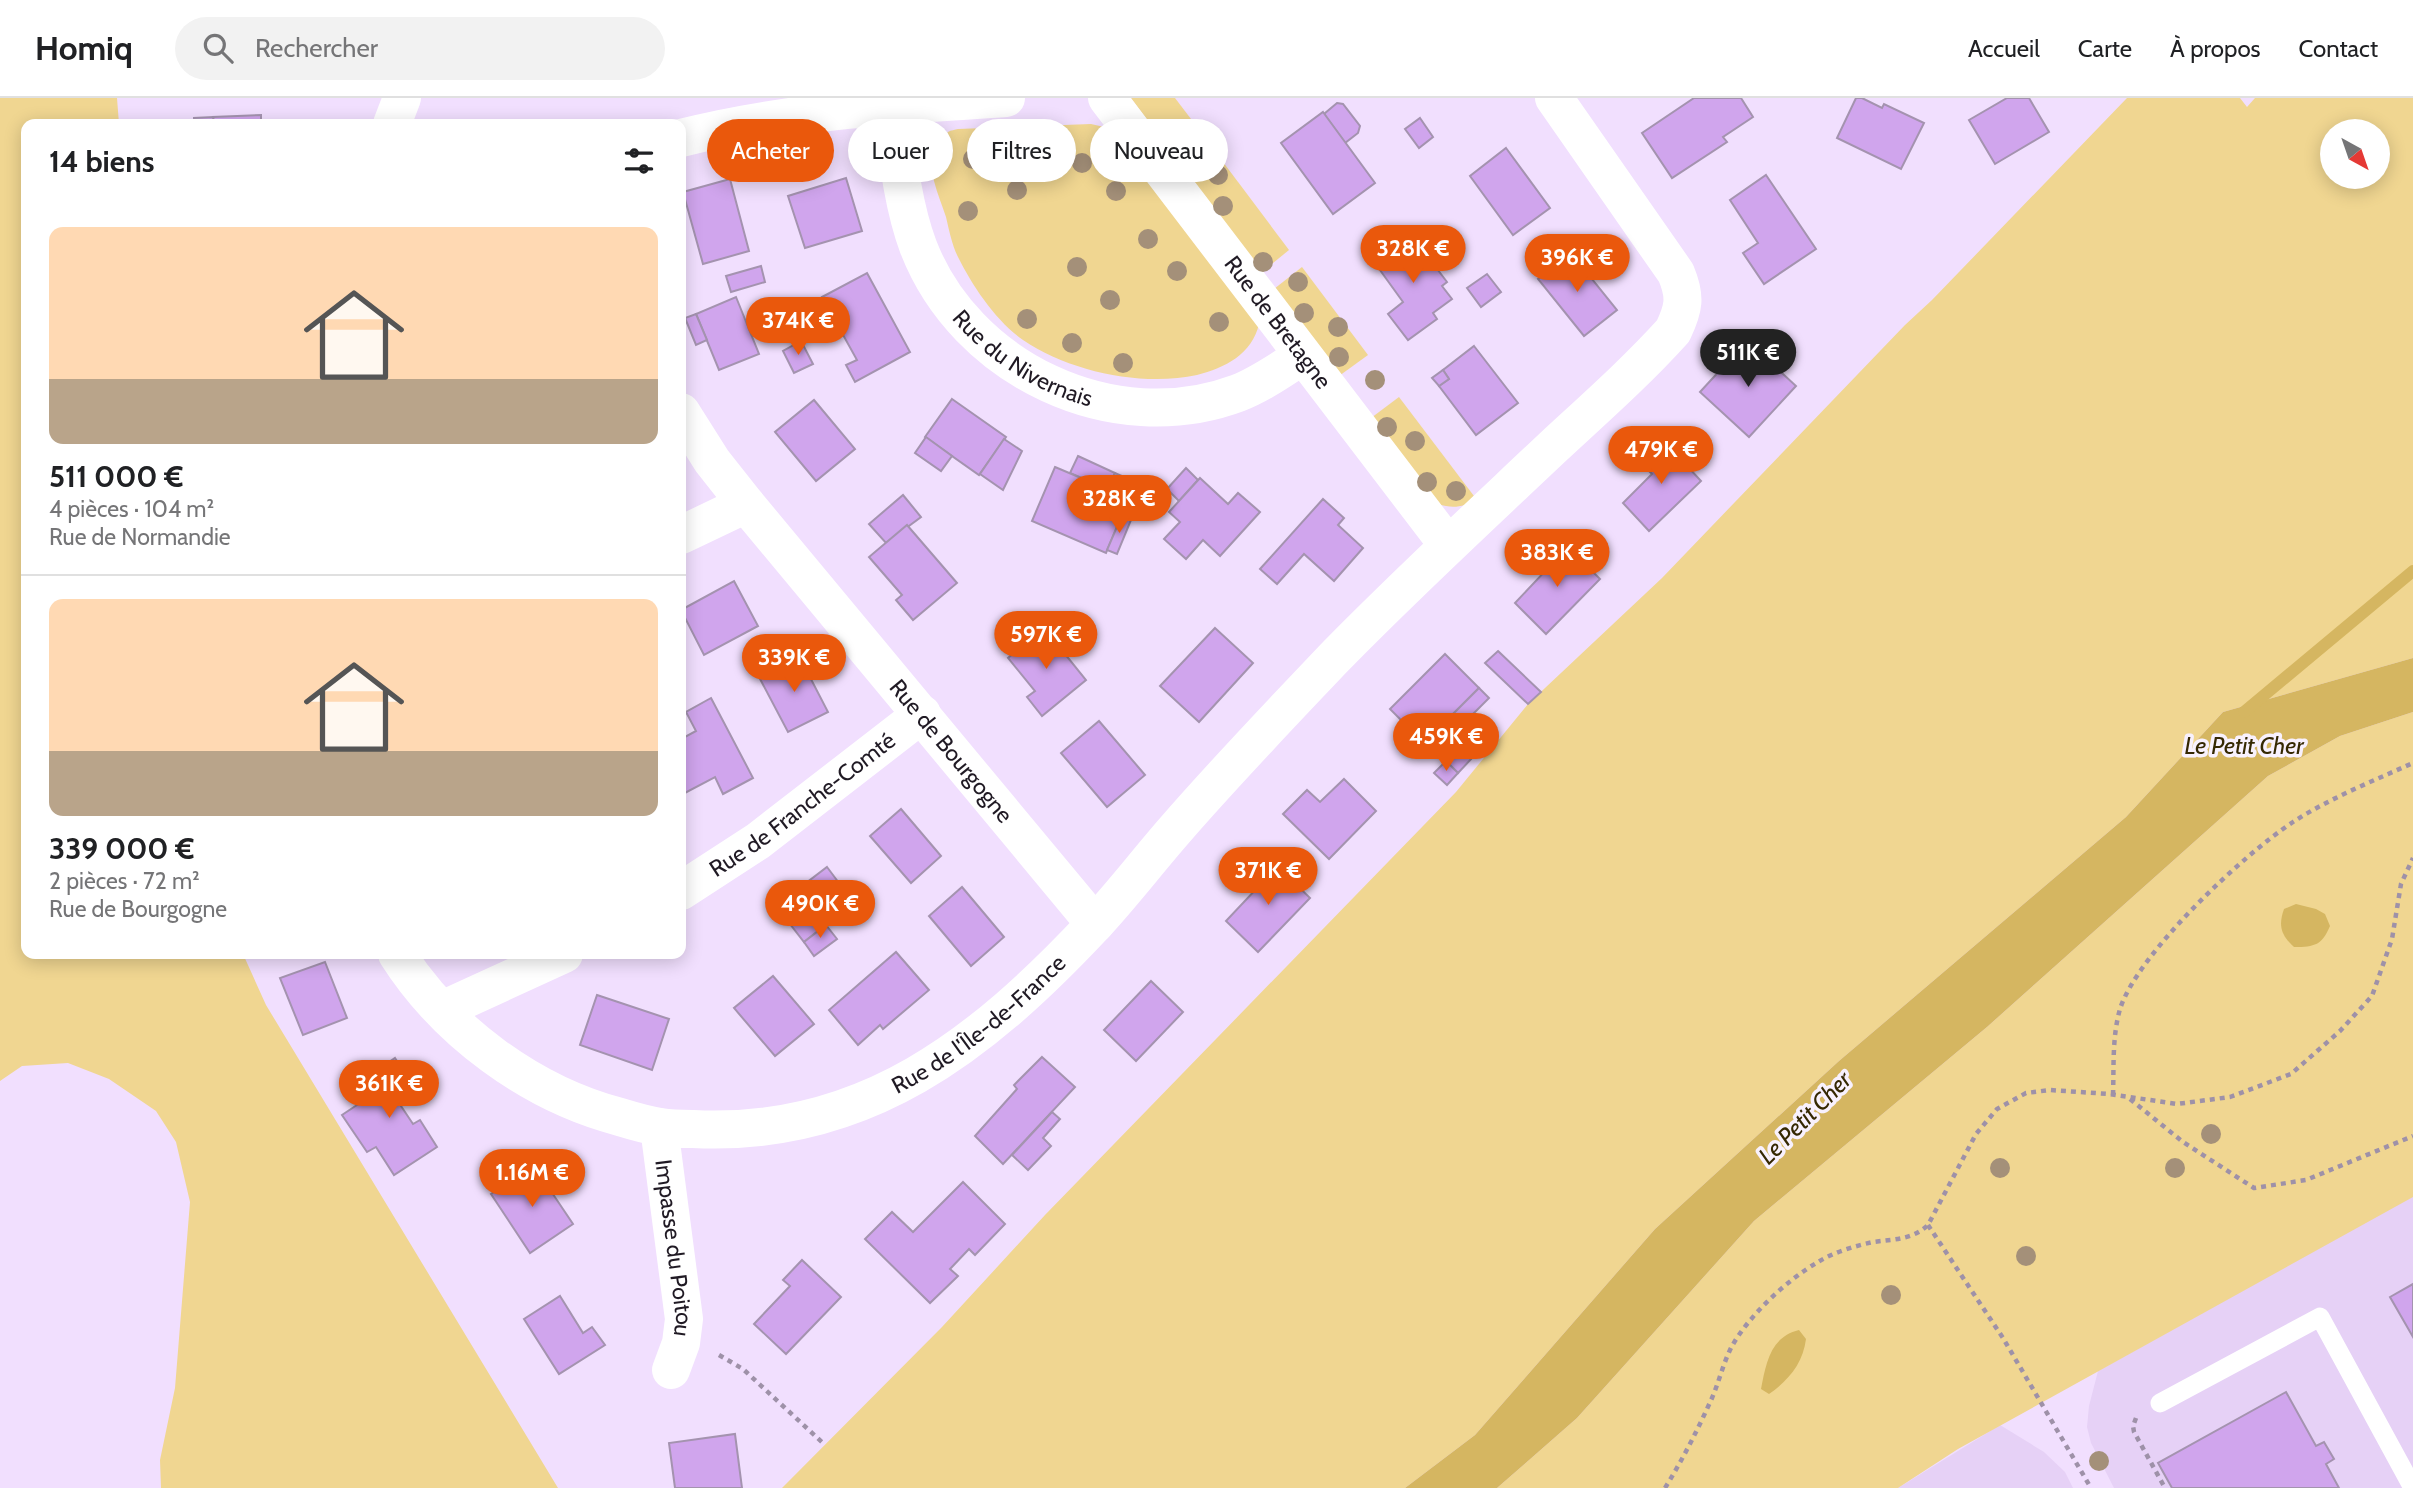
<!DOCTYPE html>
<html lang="fr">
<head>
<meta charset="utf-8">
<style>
  body { margin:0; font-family:Cabin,sans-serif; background:#f2f2f2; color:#202124; height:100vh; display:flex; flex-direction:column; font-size:26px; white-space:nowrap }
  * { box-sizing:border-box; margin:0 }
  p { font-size:23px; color:#757577 }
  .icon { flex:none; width:38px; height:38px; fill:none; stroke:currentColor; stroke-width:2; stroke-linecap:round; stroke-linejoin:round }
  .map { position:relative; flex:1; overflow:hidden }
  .details { position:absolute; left:21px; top:21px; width:665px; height:840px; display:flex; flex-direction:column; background:#fff; border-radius:14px; box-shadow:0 4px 18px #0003 }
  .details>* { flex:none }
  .hud { position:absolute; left:707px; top:21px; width:665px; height:63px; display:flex; gap:14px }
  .needle { width:46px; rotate:140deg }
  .controls { position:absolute; left:2320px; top:21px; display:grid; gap:14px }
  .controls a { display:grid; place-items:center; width:70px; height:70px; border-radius:50%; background:#fff; box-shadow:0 4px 18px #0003; font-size:35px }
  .price { position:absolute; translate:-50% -60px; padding:0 16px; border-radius:24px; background:#ea580c; color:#fff; font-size:23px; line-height:46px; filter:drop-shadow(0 2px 4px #0008) }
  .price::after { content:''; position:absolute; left:50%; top:42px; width:21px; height:16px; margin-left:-10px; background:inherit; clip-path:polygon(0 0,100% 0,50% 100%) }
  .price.active { background:#222; color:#fff }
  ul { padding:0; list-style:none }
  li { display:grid; align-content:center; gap:14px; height:371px; padding:0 28px }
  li+li { border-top:2px solid #e0e0e0 }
  li span { display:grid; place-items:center; height:217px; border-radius:14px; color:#555 }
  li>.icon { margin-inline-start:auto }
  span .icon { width:126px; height:126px; fill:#fffc; stroke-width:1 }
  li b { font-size:30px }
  h2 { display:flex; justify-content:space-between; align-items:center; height:84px; padding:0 28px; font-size:30px }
  .pill { padding:0 24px; border-radius:32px; background:#fff; box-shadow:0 4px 18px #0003; font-size:24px; line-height:63px }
  .pill.active { background:#ea580c; color:#fff }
  header { display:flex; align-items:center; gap:42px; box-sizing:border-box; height:98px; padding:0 35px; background:#fff; border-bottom:2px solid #e0e0e0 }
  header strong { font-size:33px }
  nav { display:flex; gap:38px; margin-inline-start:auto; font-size:24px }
  .search { width:490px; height:63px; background:#f2f2f2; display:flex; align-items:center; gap:18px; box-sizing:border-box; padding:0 24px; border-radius:38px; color:#757577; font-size:26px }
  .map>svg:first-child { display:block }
</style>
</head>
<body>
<header>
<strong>Homiq</strong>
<div class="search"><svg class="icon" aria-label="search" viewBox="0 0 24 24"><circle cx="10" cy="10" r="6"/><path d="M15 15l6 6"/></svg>Rechercher</div>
<nav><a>Accueil</a><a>Carte</a><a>À propos</a><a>Contact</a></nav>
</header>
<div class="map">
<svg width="2413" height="1390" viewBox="0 0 2413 1390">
  <rect width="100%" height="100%" fill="#f1dffe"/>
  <g fill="#e6d1f6">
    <polygon points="2413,1098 2413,1390 2114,1390 2091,1345 2087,1329 2089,1308 2098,1273"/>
    <polygon points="2000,1327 2044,1354 2065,1374 2073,1390 1898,1390"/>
  </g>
  <g fill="#f0d691" fill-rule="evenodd">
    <polygon points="0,0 117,0 119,26 26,26 26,856 243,856 266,907 558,1390 161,1390 160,1362 175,1290 190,1104 176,1044 156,1013 109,981 68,965 22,968 0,983"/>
    <polygon points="1131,0 1175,0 1191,21 1153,30"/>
    <path d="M2127,0H2240L2247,9L2255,0H2413V560L2223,614L2126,719L1839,963L1655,1131L1475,1337L1405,1390H782L942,1229L1045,1117L1456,694L1528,606L1662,480L1905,227L1932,202ZM2333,33H2378V79H2333Z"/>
    <path d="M1091,26L1104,29L1111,34L1259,226C1252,256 1225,270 1197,277C1143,289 1070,274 1023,242C996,223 973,189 958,159C952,147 949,132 946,119C942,107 937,95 934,83C930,69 936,43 948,34C951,32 955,32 958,31Z"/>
    <polygon points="1202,36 1289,152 1262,174 1164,44"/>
    <polygon points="1302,169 1368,257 1339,278 1274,191"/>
    <path d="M1399,299L1477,402C1463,409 1453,411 1438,406L1371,320Z"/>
    <polygon points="2413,614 2413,1099 1958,1351 1898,1390 1497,1390 1577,1320 1754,1123 1987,929 2268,678 2340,638"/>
  </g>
  <g fill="#d5b661">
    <polygon points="2413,560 2413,614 2340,638 2268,678 1987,929 1754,1123 1577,1320 1497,1390 1405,1390 1475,1337 1655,1131 1839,963 2126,719 2223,614"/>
    <path d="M2296,806L2316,811L2325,816L2330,828C2322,847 2315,849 2294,849C2281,837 2278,828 2284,811Z"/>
    <path d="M1799,1232L1806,1241C1803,1265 1789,1282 1769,1296L1761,1291C1766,1266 1770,1239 1799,1232Z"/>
  </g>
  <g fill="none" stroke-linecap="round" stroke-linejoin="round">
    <polyline stroke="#d5b661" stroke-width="12" points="2244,614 2413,473"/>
  </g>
  <g fill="#d0a5ed" stroke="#a493af" stroke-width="2">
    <polygon points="1694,0 1741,0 1753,19 1723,39 1727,44 1672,80 1642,35"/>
    <polygon points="1856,0 1862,0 1882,10 1884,6 1924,25 1901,71 1837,40"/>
    <polygon points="2007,0 2029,0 2049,34 1995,66 1969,22"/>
    <polygon points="1337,5 1343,6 1360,28 1358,35 1345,45 1324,16"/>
    <polygon points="1323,14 1375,85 1333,116 1281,45"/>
    <polygon points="261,17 261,26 214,26 213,19"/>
    <polygon points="213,19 214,26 194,26 194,20"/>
    <polygon points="1420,20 1433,39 1419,50 1405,31"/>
    <polygon points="1506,50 1550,110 1513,137 1470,78"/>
    <polygon points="1766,77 1816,151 1764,186 1743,155 1758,145 1730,102"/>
    <polygon points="846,80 862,133 805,150 788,98"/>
    <polygon points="730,81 749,153 703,166 683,94"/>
    <polygon points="1409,134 1447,184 1442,188 1452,201 1433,215 1437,221 1408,242 1388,216 1403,204 1372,161"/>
    <polygon points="1571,155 1617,212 1584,238 1538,181"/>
    <polygon points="761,168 765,184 731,194 726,178"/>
    <polygon points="867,175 910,254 855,284 846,267 857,262 822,199"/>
    <polygon points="1487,176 1501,194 1481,209 1467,190"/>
    <polygon points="736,199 759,256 719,272 696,216"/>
    <polygon points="696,216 707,242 696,247 685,220"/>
    <polygon points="801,243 813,266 794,275 783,253"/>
    <polygon points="1747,243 1796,288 1749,339 1700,294"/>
    <polygon points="1474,248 1518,305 1476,337 1439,288 1449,281 1443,272"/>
    <polygon points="1443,272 1449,281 1439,288 1432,280"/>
    <polygon points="952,301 1006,339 979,377 925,339"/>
    <polygon points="814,302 855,351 816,383 775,334"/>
    <polygon points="926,339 952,358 941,373 915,355"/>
    <polygon points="1004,341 1022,353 1003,392 980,376"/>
    <polygon points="1662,341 1701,383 1649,433 1623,405 1652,376 1639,363"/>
    <polygon points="1078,358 1115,375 1107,391 1070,375"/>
    <polygon points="1055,369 1107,391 1115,375 1136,384 1106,455 1032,423"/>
    <polygon points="1186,370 1198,382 1179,403 1167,391"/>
    <polygon points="1200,380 1228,406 1238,395 1260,414 1220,458 1203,442 1186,461 1164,441 1180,424 1169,414"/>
    <polygon points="903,397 921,419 886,445 869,426"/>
    <polygon points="1323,401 1344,420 1338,427 1363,450 1334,483 1304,456 1277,486 1260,471"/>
    <polygon points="1122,417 1131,422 1117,456 1107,452"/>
    <polygon points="907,427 957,485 913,522 896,502 902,497 869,459"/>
    <polygon points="1564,445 1600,481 1546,536 1515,505 1550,468 1546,463"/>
    <polygon points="734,483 758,528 704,557 681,512"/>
    <polygon points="1044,530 1086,582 1042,618 1027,599 1035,593 1008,560"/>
    <polygon points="1215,530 1253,565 1199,624 1160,588"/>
    <polygon points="1498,553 1541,594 1528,606 1485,565"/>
    <polygon points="1445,556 1479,590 1424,645 1390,611"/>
    <polygon points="799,558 828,614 788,634 759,579"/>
    <polygon points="1479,590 1489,600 1459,630 1449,620"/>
    <polygon points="711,600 753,680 723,696 715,679 681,697 681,641 696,633 686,614"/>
    <polygon points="1099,623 1145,677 1107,709 1061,655"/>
    <polygon points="1461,647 1473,659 1458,675 1446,663"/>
    <polygon points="1446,663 1458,675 1447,687 1434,675"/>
    <polygon points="1344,681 1376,713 1329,761 1283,716 1307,692 1320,704"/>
    <polygon points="901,711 941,758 911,785 870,738"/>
    <polygon points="1271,762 1310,800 1258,854 1226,823 1260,787 1253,780"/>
    <polygon points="827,769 854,805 804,844 776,808"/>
    <polygon points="962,789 1004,839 971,868 929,818"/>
    <polygon points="826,827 837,841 814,858 804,844"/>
    <polygon points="896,854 929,892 883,931 880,927 858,947 829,912"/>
    <polygon points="325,864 347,920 303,937 280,880"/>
    <polygon points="773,878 814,926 775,958 734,910"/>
    <polygon points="1151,883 1183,914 1136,963 1104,932"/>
    <polygon points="597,897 669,921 652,972 580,947"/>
    <polygon points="1042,959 1075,989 1003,1066 975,1038 1017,991 1014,987"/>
    <polygon points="395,960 412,986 395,999 413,1026 420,1022 437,1049 394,1077 376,1049 367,1054 342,1017 369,999 360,984"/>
    <polygon points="1052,1014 1060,1021 1043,1040 1051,1048 1028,1072 1012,1057"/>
    <polygon points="534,1068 573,1126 530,1155 491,1096"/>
    <polygon points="963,1084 1005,1126 975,1157 969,1151 950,1171 958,1178 930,1205 865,1141 892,1114 913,1134"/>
    <polygon points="802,1162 841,1199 786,1256 754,1226 790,1188 783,1182"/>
    <polygon points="2413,1186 2413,1239 2390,1199"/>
    <polygon points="560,1198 583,1235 592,1229 605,1247 559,1276 524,1221"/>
    <polygon points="2286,1294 2316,1348 2324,1344 2334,1361 2326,1366 2339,1390 2172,1390 2158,1365"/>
    <polygon points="735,1336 742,1390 675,1390 669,1345"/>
  </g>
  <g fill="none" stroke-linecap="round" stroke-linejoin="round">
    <g stroke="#9e91a8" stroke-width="4.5" stroke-dasharray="5 5" stroke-linecap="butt">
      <path d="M2113,997C2114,968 2112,939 2120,911C2138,855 2243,757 2293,724C2330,700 2373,683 2413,665"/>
      <polyline points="2130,1001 2183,1044 2254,1090 2306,1082 2413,1038"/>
      <polyline points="1928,1127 2003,1240 2091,1390"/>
      <polyline points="719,1257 743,1271 824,1346"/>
      <polyline points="2136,1320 2133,1328 2134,1334 2165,1390"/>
      <path d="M1665,1390C1683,1361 1698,1331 1712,1300C1719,1284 1723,1266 1731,1250C1748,1218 1787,1182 1818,1164C1834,1154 1855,1148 1873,1144C1894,1141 1912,1142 1928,1127L1976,1036L1997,1011L2026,995L2050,992L2109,996L2177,1006L2230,999L2291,976L2340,933L2372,898L2392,841L2401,786L2413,760"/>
    </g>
    <polyline stroke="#fff" stroke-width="19" points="2160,1305 2320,1219 2413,1390"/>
    <g stroke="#fff" stroke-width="38">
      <path id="s1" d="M1107,0L1448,447"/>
      <path id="s2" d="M891,7C897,52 902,105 918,148C965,271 1113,342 1238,295C1261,286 1282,271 1302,258"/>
      <polyline points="392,26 402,0"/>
      <path d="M681,40C787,13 897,7 1006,0"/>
      <path id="s3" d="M681,314L712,363L746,406L1095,826"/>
      <polyline points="681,437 746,406"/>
      <path id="s4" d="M681,793L758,743L922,616"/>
      <path id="s5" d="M397,856C446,933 531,996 620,1019C633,1023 647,1027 660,1029C671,1031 682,1031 693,1031C865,1040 982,946 1093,828C1121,798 1147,764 1174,733C1225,674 1279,618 1332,562C1403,489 1479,419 1553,349C1594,311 1636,274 1673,233C1684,210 1686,199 1676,175L1554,0"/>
      <polyline points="442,912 564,856"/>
      <path id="s6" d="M659,1029L684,1221L681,1245L671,1272"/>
    </g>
  </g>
  <g fill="#a49079">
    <circle cx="1031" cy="45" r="10"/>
    <circle cx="1177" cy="54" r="10"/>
    <circle cx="973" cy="61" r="10"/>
    <circle cx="1082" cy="65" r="10"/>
    <circle cx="1218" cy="77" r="10"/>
    <circle cx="1017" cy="92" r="10"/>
    <circle cx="1116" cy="93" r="10"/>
    <circle cx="1223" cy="108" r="10"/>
    <circle cx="968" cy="113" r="10"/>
    <circle cx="1148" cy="141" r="10"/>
    <circle cx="1263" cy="164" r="10"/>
    <circle cx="1077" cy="169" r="10"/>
    <circle cx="1177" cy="173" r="10"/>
    <circle cx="1298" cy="184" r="10"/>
    <circle cx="1110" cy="202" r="10"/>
    <circle cx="1304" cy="215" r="10"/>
    <circle cx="1027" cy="221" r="10"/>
    <circle cx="1219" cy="224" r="10"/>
    <circle cx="1338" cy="229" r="10"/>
    <circle cx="1072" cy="245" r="10"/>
    <circle cx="1339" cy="259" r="10"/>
    <circle cx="1123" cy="265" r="10"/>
    <circle cx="1375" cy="282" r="10"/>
    <circle cx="1387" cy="329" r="10"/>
    <circle cx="1415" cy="343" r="10"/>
    <circle cx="1427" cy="384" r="10"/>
    <circle cx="1456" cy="393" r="10"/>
    <circle cx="2211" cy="1036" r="10"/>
    <circle cx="2000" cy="1070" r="10"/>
    <circle cx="2175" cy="1070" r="10"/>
    <circle cx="2026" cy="1158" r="10"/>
    <circle cx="1891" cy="1197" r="10"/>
    <circle cx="2099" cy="1363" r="10"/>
  </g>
  <g text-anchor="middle" stroke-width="7" stroke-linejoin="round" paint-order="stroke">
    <g font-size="23" fill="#201a24" stroke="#f8f1fd">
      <text dy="8" stroke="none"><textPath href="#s1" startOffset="282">Rue de Bretagne</textPath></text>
      <text dy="8" stroke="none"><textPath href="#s2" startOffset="303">Rue du Nivernais</textPath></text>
      <text dy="8" stroke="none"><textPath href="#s3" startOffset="434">Rue de Bourgogne</textPath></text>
      <text dy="8" stroke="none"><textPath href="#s4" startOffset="149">Rue de Franche-Comté</textPath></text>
      <text dy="8" stroke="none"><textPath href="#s5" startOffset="670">Rue de l'Île-de-France</textPath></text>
      <text dy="8" stroke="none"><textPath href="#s6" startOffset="122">Impasse du Poitou</textPath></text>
    </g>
    <g font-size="24" font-style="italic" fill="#352802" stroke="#f8f1fd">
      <text x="2244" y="656">Le Petit Cher</text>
      <text transform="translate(1805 1020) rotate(-45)" y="8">Le Petit Cher</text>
    </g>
  </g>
</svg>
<div class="controls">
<a><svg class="needle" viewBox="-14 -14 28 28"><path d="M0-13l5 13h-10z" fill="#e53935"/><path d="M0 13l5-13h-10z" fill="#757577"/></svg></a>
</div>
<b class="price" style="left:1413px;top:187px">328K €</b>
<b class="price" style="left:1577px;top:196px">396K €</b>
<b class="price" style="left:798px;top:259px">374K €</b>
<b class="price active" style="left:1748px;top:291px">511K €</b>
<b class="price" style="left:1661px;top:388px">479K €</b>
<b class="price" style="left:1119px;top:437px">328K €</b>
<b class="price" style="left:1557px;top:491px">383K €</b>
<b class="price" style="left:1046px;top:573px">597K €</b>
<b class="price" style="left:794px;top:596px">339K €</b>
<b class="price" style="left:1446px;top:675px">459K €</b>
<b class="price" style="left:1268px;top:809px">371K €</b>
<b class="price" style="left:820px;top:842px">490K €</b>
<b class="price" style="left:389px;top:1022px">361K €</b>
<b class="price" style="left:532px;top:1111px">1.16M €</b>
<div class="hud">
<a class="pill active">Acheter</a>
<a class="pill">Louer</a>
<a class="pill">Filtres</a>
<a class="pill">Nouveau</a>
</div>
<section class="details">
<h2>14 biens<svg class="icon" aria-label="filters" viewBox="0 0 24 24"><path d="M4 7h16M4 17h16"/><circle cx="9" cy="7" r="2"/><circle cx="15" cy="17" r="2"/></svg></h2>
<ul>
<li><span style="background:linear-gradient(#ffd9b3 70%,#b9a48a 0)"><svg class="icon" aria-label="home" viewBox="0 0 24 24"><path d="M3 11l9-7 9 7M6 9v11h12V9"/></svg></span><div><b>511 000 €</b><p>4 pièces · 104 m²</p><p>Rue de Normandie</p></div></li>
<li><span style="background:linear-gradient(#ffd9b3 70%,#b9a48a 0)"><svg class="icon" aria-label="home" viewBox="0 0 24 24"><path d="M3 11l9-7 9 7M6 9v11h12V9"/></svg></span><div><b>339 000 €</b><p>2 pièces · 72 m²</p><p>Rue de Bourgogne</p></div></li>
</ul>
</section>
</div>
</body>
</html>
